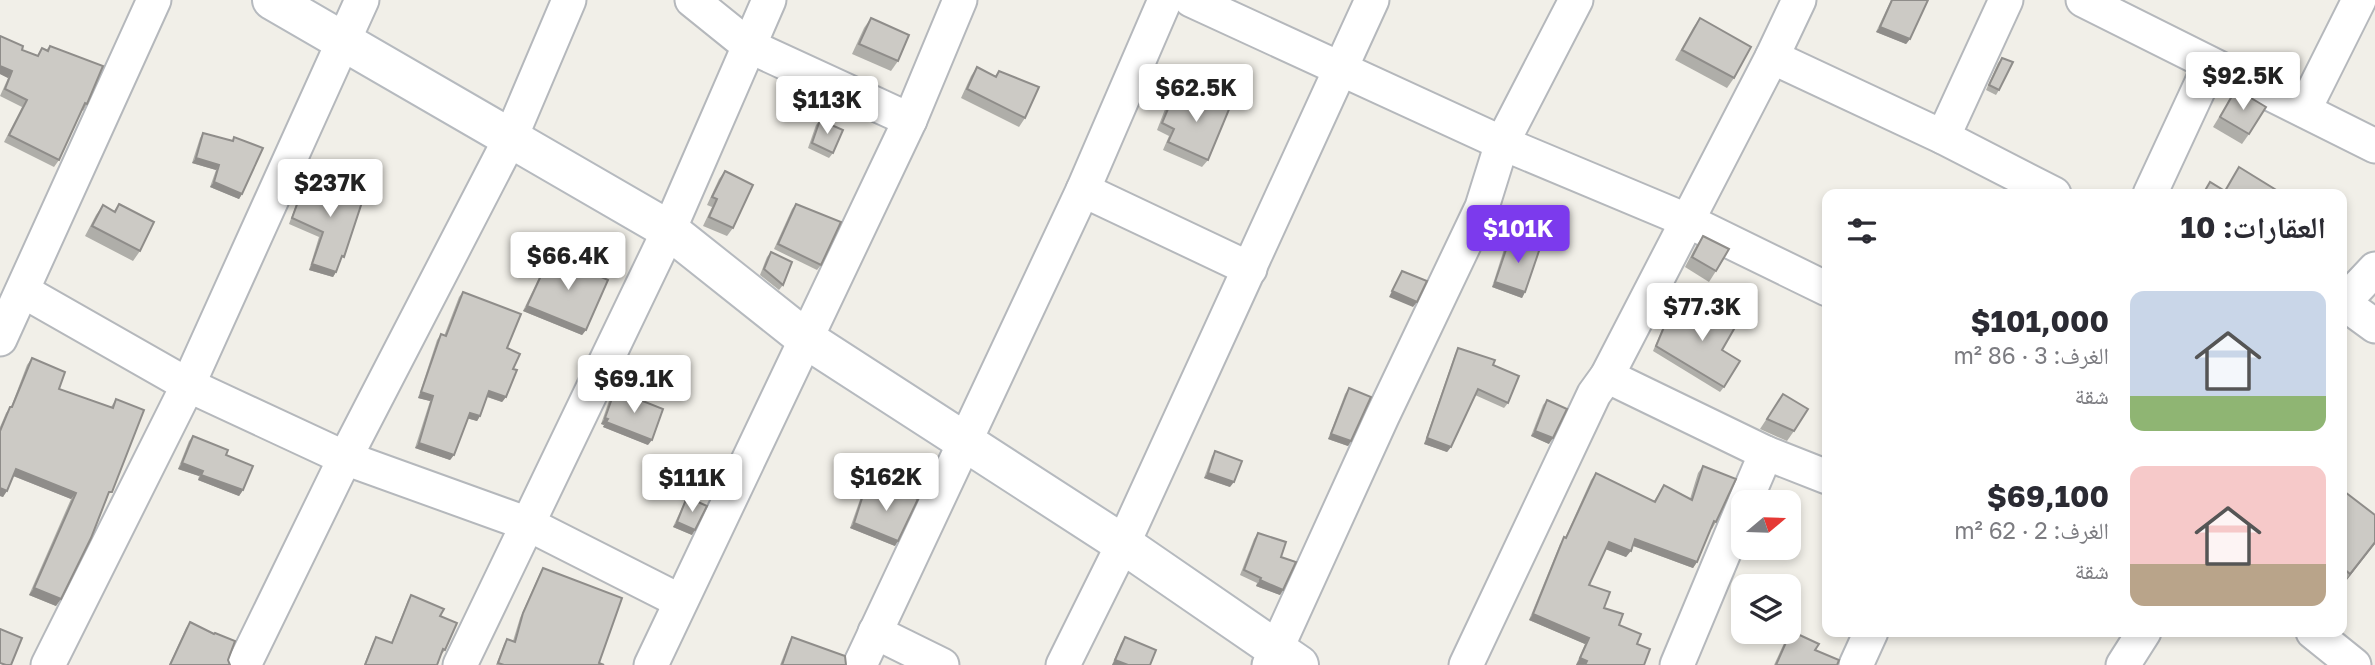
<!DOCTYPE html>
<html lang="ar">
<head>
<meta charset="utf-8">
<style>
  body { margin:0; font-family:"Golos Text","Noto Naskh Arabic",sans-serif; background:#f2f2f3; color:#2b2b33; direction:rtl; height:100vh; display:flex; flex-direction:column; font-size:26px; white-space:nowrap }
  * { box-sizing:border-box; margin:0 }
  p { font-size:23px; color:#7c7c81 }
  .icon { flex:none; width:38px; height:38px; fill:none; stroke:currentColor; stroke-width:2; stroke-linecap:round; stroke-linejoin:round }
  .map { position:relative; flex:1; overflow:hidden; direction:ltr }
  .drawer { position:absolute; left:1822px; top:189px; width:525px; height:448px; display:flex; flex-direction:column; background:#fff; border-radius:14px; box-shadow:0 4px 10px #0003; direction:rtl }
  .drawer>* { flex:none }
  .needle { width:46px; rotate:71deg }
  .controls { position:absolute; left:1731px; top:490px; display:grid; gap:14px }
  .controls a { display:grid; place-items:center; width:70px; height:70px; border-radius:14px; background:#fff; box-shadow:0 4px 10px #0003; font-size:35px }
  .price { position:absolute; translate:-50% -60px; padding:0 16px; border-radius:7px; background:#fff; color:#222; font-size:23px; line-height:46px; filter:drop-shadow(0 2px 4px #0008) }
  .price::after { content:''; position:absolute; left:50%; top:42px; width:21px; height:16px; margin-left:-10px; background:inherit; clip-path:polygon(0 0,100% 0,50% 100%) }
  .price.active { background:#7c3aed; color:#fff }
  ul { padding:0; list-style:none }
  li { display:flex; align-items:center; gap:21px; height:175px; padding:0 21px }
  li span { display:grid; place-items:center; flex:none; width:196px; height:140px; border-radius:14px; color:#555 }
  li>.icon { margin-inline-start:auto }
  span .icon { width:84px; height:84px; fill:#fffc; stroke-width:1 }
  li b { font-size:30px }
  h2 { display:flex; justify-content:space-between; align-items:center; height:84px; padding:0 21px; font-size:30px }
  .map>svg:first-child { display:block }
</style>
</head>
<body>
<div class="map">
<svg width="2375" height="665" viewBox="0 0 2375 665">
  <rect width="100%" height="100%" fill="#f1efe8"/>
  <g fill="none" stroke-linecap="round" stroke-linejoin="round">
    <g stroke="#b5b8bc" stroke-width="37">
      <g id="street">
        <polyline points="692,0 749,46 910,120"/>
        <polyline points="1191,0 1502,143 1686,220 1827,289"/>
        <polyline points="2083,0 2375,146"/>
        <polyline points="1772,57 1943,137 2054,194"/>
        <polyline points="2304,110 2359,0"/>
        <polyline points="1943,137 2006,0"/>
        <polyline points="1083,190 1250,269"/>
        <polyline points="2150,194 2210,65"/>
        <polyline points="23,291 188,385 345,458 528,524 680,601"/>
        <polyline points="2342,302 2375,326"/>
        <polyline points="2342,304 2375,269"/>
        <polyline points="0,339 154,0"/>
        <polyline points="1607,376 1766,453 1827,477"/>
        <polyline points="1745,502 1766,453"/>
        <polyline points="875,632 942,665"/>
        <polyline points="2313,632 2354,665"/>
        <polyline points="48,665 188,385 362,0"/>
        <polyline points="244,665 345,458 510,139 569,0"/>
        <polyline points="460,665 669,230 769,0"/>
        <polyline points="651,665 910,120 960,0"/>
        <polyline points="860,665 1083,190 1165,0"/>
        <polyline points="1063,665 1123,544 1372,0"/>
        <polyline points="1269,665 1382,417 1482,207 1502,143 1576,0"/>
        <polyline points="1466,665 1594,394 1607,376 1772,57 1799,0"/>
        <polyline points="1677,665 1743,507"/>
        <polyline points="1856,665 1871,632"/>
        <polyline points="2123,665 2144,632"/>
      </g>
    </g>
    <g stroke="#b6babf" stroke-width="42">
      <polyline id="secondary" points="272,0 669,230 806,339 1123,544 1299,665"/>
    </g>
    <use href="#street" stroke="#fff" stroke-width="33"/>
    <use href="#secondary" stroke="#fff" stroke-width="38"/>
  </g>
  <g fill="#afaea9">
    <polygon points="1891,0 1928,0 1910,39 1906,44 1876,32"/>
    <polygon points="871,18 898,61 891,71 852,54 864,28"/>
    <polygon points="1700,18 1734,78 1727,88 1675,60 1693,28"/>
    <polygon points="0,36 22,50 37,56 42,48 46,50 50,46 87,104 83,111 82,110 59,160 54,167 4,142 22,107 0,96 8,78 0,74"/>
    <polygon points="2002,58 1999,90 1996,95 1986,90 1998,63"/>
    <polygon points="977,67 995,76 999,71 1025,118 1019,127 961,98 971,76"/>
    <polygon points="2236,89 2249,134 2242,144 2213,127"/>
    <polygon points="1198,92 1208,160 1202,167 1163,150 1169,136 1157,130 1167,104 1173,97 1190,105"/>
    <polygon points="820,120 833,153 829,158 808,148 816,125"/>
    <polygon points="203,133 232,141 234,137 242,194 239,199 210,187 216,170 192,163 200,138"/>
    <polygon points="725,171 733,228 727,236 703,226 712,207 707,205 719,179"/>
    <polygon points="330,178 341,262 340,262 336,272 333,277 309,270 319,237 289,224 302,188 305,183 324,191"/>
    <polygon points="119,204 140,251 133,261 85,236 96,215 103,205 114,211"/>
    <polygon points="796,204 821,265 817,270 774,249 792,209"/>
    <polygon points="1703,236 1716,271 1709,282 1685,267 1696,246"/>
    <polygon points="1510,238 1525,292 1522,298 1492,287 1506,243"/>
    <polygon points="771,252 783,285 779,290 760,275 767,257"/>
    <polygon points="551,254 586,330 582,335 523,311 548,259"/>
    <polygon points="463,292 507,348 513,369 506,397 502,402 487,397 480,416 477,421 467,418 454,455 450,460 415,448 430,401 418,398 437,340 441,334 444,336 459,297"/>
    <polygon points="1669,315 1722,350 1724,387 1720,392 1653,351 1666,320"/>
    <polygon points="1458,348 1493,365 1508,403 1504,408 1475,395 1451,447 1447,452 1424,444 1455,354"/>
    <polygon points="32,358 59,389 111,407 116,399 107,499 56,606 29,595 71,499 13,476 3,497 0,496 0,427 6,413 11,407 27,365"/>
    <polygon points="1349,388 1351,441 1348,446 1328,439 1345,394"/>
    <polygon points="615,390 648,445 603,427 604,425 601,424 611,395"/>
    <polygon points="1783,394 1794,431 1787,441 1760,429"/>
    <polygon points="1547,400 1549,444 1531,436 1543,405"/>
    <polygon points="193,436 226,455 243,490 239,496 198,480 199,476 178,469 189,441"/>
    <polygon points="1215,451 1230,487 1204,478 1212,456"/>
    <polygon points="1703,466 1716,522 1712,529 1711,528 1697,562 1693,568 1633,546 1626,557 1606,549 1589,585 1604,608 1637,644 1644,665 1576,665 1585,644 1529,620 1560,544 1565,538 1591,480 1596,473 1654,501 1664,485 1690,499 1698,473"/>
    <polygon points="865,489 888,496 893,489 895,546 850,528 862,494"/>
    <polygon points="2342,496 2375,544 2342,586"/>
    <polygon points="687,497 692,535 673,527 684,503"/>
    <polygon points="1258,533 1281,557 1283,590 1280,595 1256,586 1257,583 1240,575 1254,539"/>
    <polygon points="543,568 599,663 604,665 496,665 504,644 507,639 513,641 520,618 540,573"/>
    <polygon points="411,595 440,616 445,650 441,655 437,665 364,665 373,642 376,637 391,643 408,600"/>
    <polygon points="190,622 228,660 230,665 169,665 186,628"/>
    <polygon points="1791,631 1815,650 1837,665 1774,665 1786,639"/>
    <polygon points="792,637 846,665 780,665 789,642"/>
    <polygon points="1125,637 1150,665 1112,665 1121,643"/>
  </g>
  <g fill="#8f8d8a">
    <polygon points="1880,27 1910,39 1906,44 1876,32"/>
    <polygon points="0,66 12,71 8,78 0,74"/>
    <polygon points="196,158 219,165 216,170 192,163"/>
    <polygon points="214,182 242,194 239,199 210,187"/>
    <polygon points="312,264 336,272 333,277 309,270"/>
    <polygon points="1495,282 1525,292 1522,298 1492,287"/>
    <polygon points="1392,291 1417,302 1413,307 1389,297"/>
    <polygon points="527,306 586,330 582,335 523,311"/>
    <polygon points="489,391 506,397 502,402 485,396"/>
    <polygon points="421,392 433,396 430,401 418,398"/>
    <polygon points="470,413 480,416 477,421 466,418"/>
    <polygon points="605,418 608,419 604,425 601,424"/>
    <polygon points="606,422 652,440 648,445 603,427"/>
    <polygon points="1535,431 1553,438 1549,444 1531,436"/>
    <polygon points="1331,434 1351,441 1348,446 1328,439"/>
    <polygon points="1427,438 1451,447 1447,452 1424,444"/>
    <polygon points="419,443 454,455 450,460 415,448"/>
    <polygon points="182,463 203,471 199,476 178,469"/>
    <polygon points="16,469 76,493 71,499 11,475"/>
    <polygon points="1208,473 1234,482 1230,487 1204,478"/>
    <polygon points="201,475 243,490 239,496 198,480"/>
    <polygon points="0,488 7,491 3,497 0,496"/>
    <polygon points="677,522 695,530 692,535 673,527"/>
    <polygon points="854,523 898,541 895,546 850,528"/>
    <polygon points="1635,539 1697,562 1693,568 1631,545"/>
    <polygon points="1609,542 1631,551 1626,557 1605,549"/>
    <polygon points="2375,542 2375,544 2342,586 2350,574"/>
    <polygon points="1260,580 1283,590 1280,595 1256,586"/>
    <polygon points="34,588 61,599 56,606 29,595"/>
    <polygon points="1533,614 1589,638 1585,644 1529,620"/>
    <polygon points="1580,658 1587,661 1584,665 1576,665"/>
    <polygon points="1115,660 1128,665 1112,665"/>
  </g>
  <g fill="#cccac5" stroke="#8f8d8a" stroke-width="2">
    <polygon points="1892,0 1928,0 1910,39 1880,27"/>
    <polygon points="871,18 909,35 898,61 859,44"/>
    <polygon points="1700,18 1751,47 1734,78 1682,50"/>
    <polygon points="0,36 23,46 22,50 38,56 42,48 48,51 50,46 103,66 87,104 85,103 59,160 9,135 27,100 5,89 12,71 0,66"/>
    <polygon points="2002,58 2013,62 1999,90 1989,85"/>
    <polygon points="977,67 996,77 999,71 1039,87 1025,118 967,89"/>
    <polygon points="2236,89 2266,107 2249,134 2220,117"/>
    <polygon points="1198,92 1230,107 1208,160 1168,142 1174,129 1162,123 1173,97 1192,106"/>
    <polygon points="820,120 843,130 833,153 812,143"/>
    <polygon points="203,133 233,141 234,137 263,148 242,194 214,182 219,165 196,158"/>
    <polygon points="2239,167 2281,193 2280,194 2203,194 2210,182 2225,191"/>
    <polygon points="725,171 753,185 733,228 709,217 717,199 712,197"/>
    <polygon points="330,178 365,193 344,257 342,256 336,272 312,264 323,232 292,218 305,183 325,191"/>
    <polygon points="119,204 154,222 140,251 92,226 103,205 115,212"/>
    <polygon points="796,204 841,222 821,265 778,244"/>
    <polygon points="1703,236 1729,249 1716,271 1692,257"/>
    <polygon points="1510,238 1540,248 1525,292 1495,282"/>
    <polygon points="771,252 792,262 783,285 764,269"/>
    <polygon points="551,254 608,280 586,330 527,306"/>
    <polygon points="1402,271 1427,281 1417,302 1392,291"/>
    <polygon points="463,292 521,314 507,348 520,354 513,369 517,370 506,397 489,391 480,416 470,413 454,455 419,443 433,396 421,392 441,334 446,336"/>
    <polygon points="1704,301 1738,322 1722,350 1740,361 1724,387 1656,346 1669,315 1690,324"/>
    <polygon points="1458,348 1495,360 1493,365 1519,376 1508,403 1478,389 1451,447 1427,438"/>
    <polygon points="32,358 65,372 59,389 113,408 116,399 144,410 112,492 109,492 91,538 61,599 34,588 76,493 16,469 7,491 0,488 0,431 10,407 12,407"/>
    <polygon points="1349,388 1371,397 1351,441 1331,434"/>
    <polygon points="615,390 663,409 652,440 606,422 608,419 605,418"/>
    <polygon points="1783,394 1808,409 1794,431 1767,419"/>
    <polygon points="1547,400 1567,409 1553,438 1535,431"/>
    <polygon points="193,436 228,450 226,455 253,466 243,490 201,475 203,471 182,463"/>
    <polygon points="1215,451 1242,461 1234,482 1208,473"/>
    <polygon points="1703,466 1736,479 1716,522 1714,521 1697,562 1635,539 1631,551 1609,542 1589,585 1610,592 1604,608 1623,614 1619,625 1641,634 1637,644 1650,649 1644,665 1585,665 1587,661 1580,658 1589,638 1533,614 1564,537 1566,538 1596,473 1655,502 1664,485 1692,500"/>
    <polygon points="865,489 889,497 893,489 918,499 898,541 854,523"/>
    <polygon points="2345,492 2375,515 2375,542 2350,574 2342,567 2342,496"/>
    <polygon points="687,497 707,506 695,530 677,522"/>
    <polygon points="1258,533 1286,542 1281,557 1296,562 1283,590 1260,580 1261,578 1244,570"/>
    <polygon points="543,568 622,598 599,663 604,665 504,665 498,663 507,639 515,642 523,613"/>
    <polygon points="411,595 444,609 440,616 457,623 445,650 443,649 437,665 365,665 376,637 392,643"/>
    <polygon points="190,622 214,634 215,633 235,641 228,660 230,665 170,665"/>
    <polygon points="0,629 22,638 11,665 6,665 0,663"/>
    <polygon points="1791,631 1819,644 1815,650 1839,660 1837,665 1776,665"/>
    <polygon points="792,637 845,656 846,665 782,665"/>
    <polygon points="1125,637 1156,650 1150,665 1128,665 1115,660"/>
  </g>
</svg>
<div class="controls">
<a><svg class="needle" viewBox="-14 -14 28 28"><path d="M0-13l5 13h-10z" fill="#e53935"/><path d="M0 13l5-13h-10z" fill="#7c7c81"/></svg></a>
<a><svg class="icon" aria-label="layers" viewBox="0 0 24 24"><path d="M12 4l9 5-9 5-9-5zM3 14l9 5 9-5"/></svg></a>
</div>
<b class="price" style="left:2243px;top:112px">$92.5K</b>
<b class="price" style="left:1196px;top:124px">$62.5K</b>
<b class="price" style="left:827px;top:136px">$113K</b>
<b class="price" style="left:330px;top:219px">$237K</b>
<b class="price active" style="left:1518px;top:265px">$101K</b>
<b class="price" style="left:568px;top:292px">$66.4K</b>
<b class="price" style="left:1702px;top:343px">$77.3K</b>
<b class="price" style="left:634px;top:415px">$69.1K</b>
<b class="price" style="left:886px;top:513px">$162K</b>
<b class="price" style="left:692px;top:514px">$111K</b>
<section class="drawer">
<h2>العقارات: 10<svg class="icon" aria-label="filters" viewBox="0 0 24 24"><path d="M4 7h16M4 17h16"/><circle cx="9" cy="7" r="2"/><circle cx="15" cy="17" r="2"/></svg></h2>
<ul>
<li><span style="background:linear-gradient(#c9d6e8 75%,#8fb573 0)"><svg class="icon" aria-label="home" viewBox="0 0 24 24"><path d="M3 11l9-7 9 7M6 9v11h12V9"/></svg></span><div><b>$101,000</b><p>الغرف: 3 · 86 m²</p><p>شقة</p></div></li>
<li><span style="background:linear-gradient(#f6c9c9 70%,#b9a48a 0)"><svg class="icon" aria-label="home" viewBox="0 0 24 24"><path d="M3 11l9-7 9 7M6 9v11h12V9"/></svg></span><div><b>$69,100</b><p>الغرف: 2 · 62 m²</p><p>شقة</p></div></li>
</ul>
</section>
</div>
</body>
</html>
